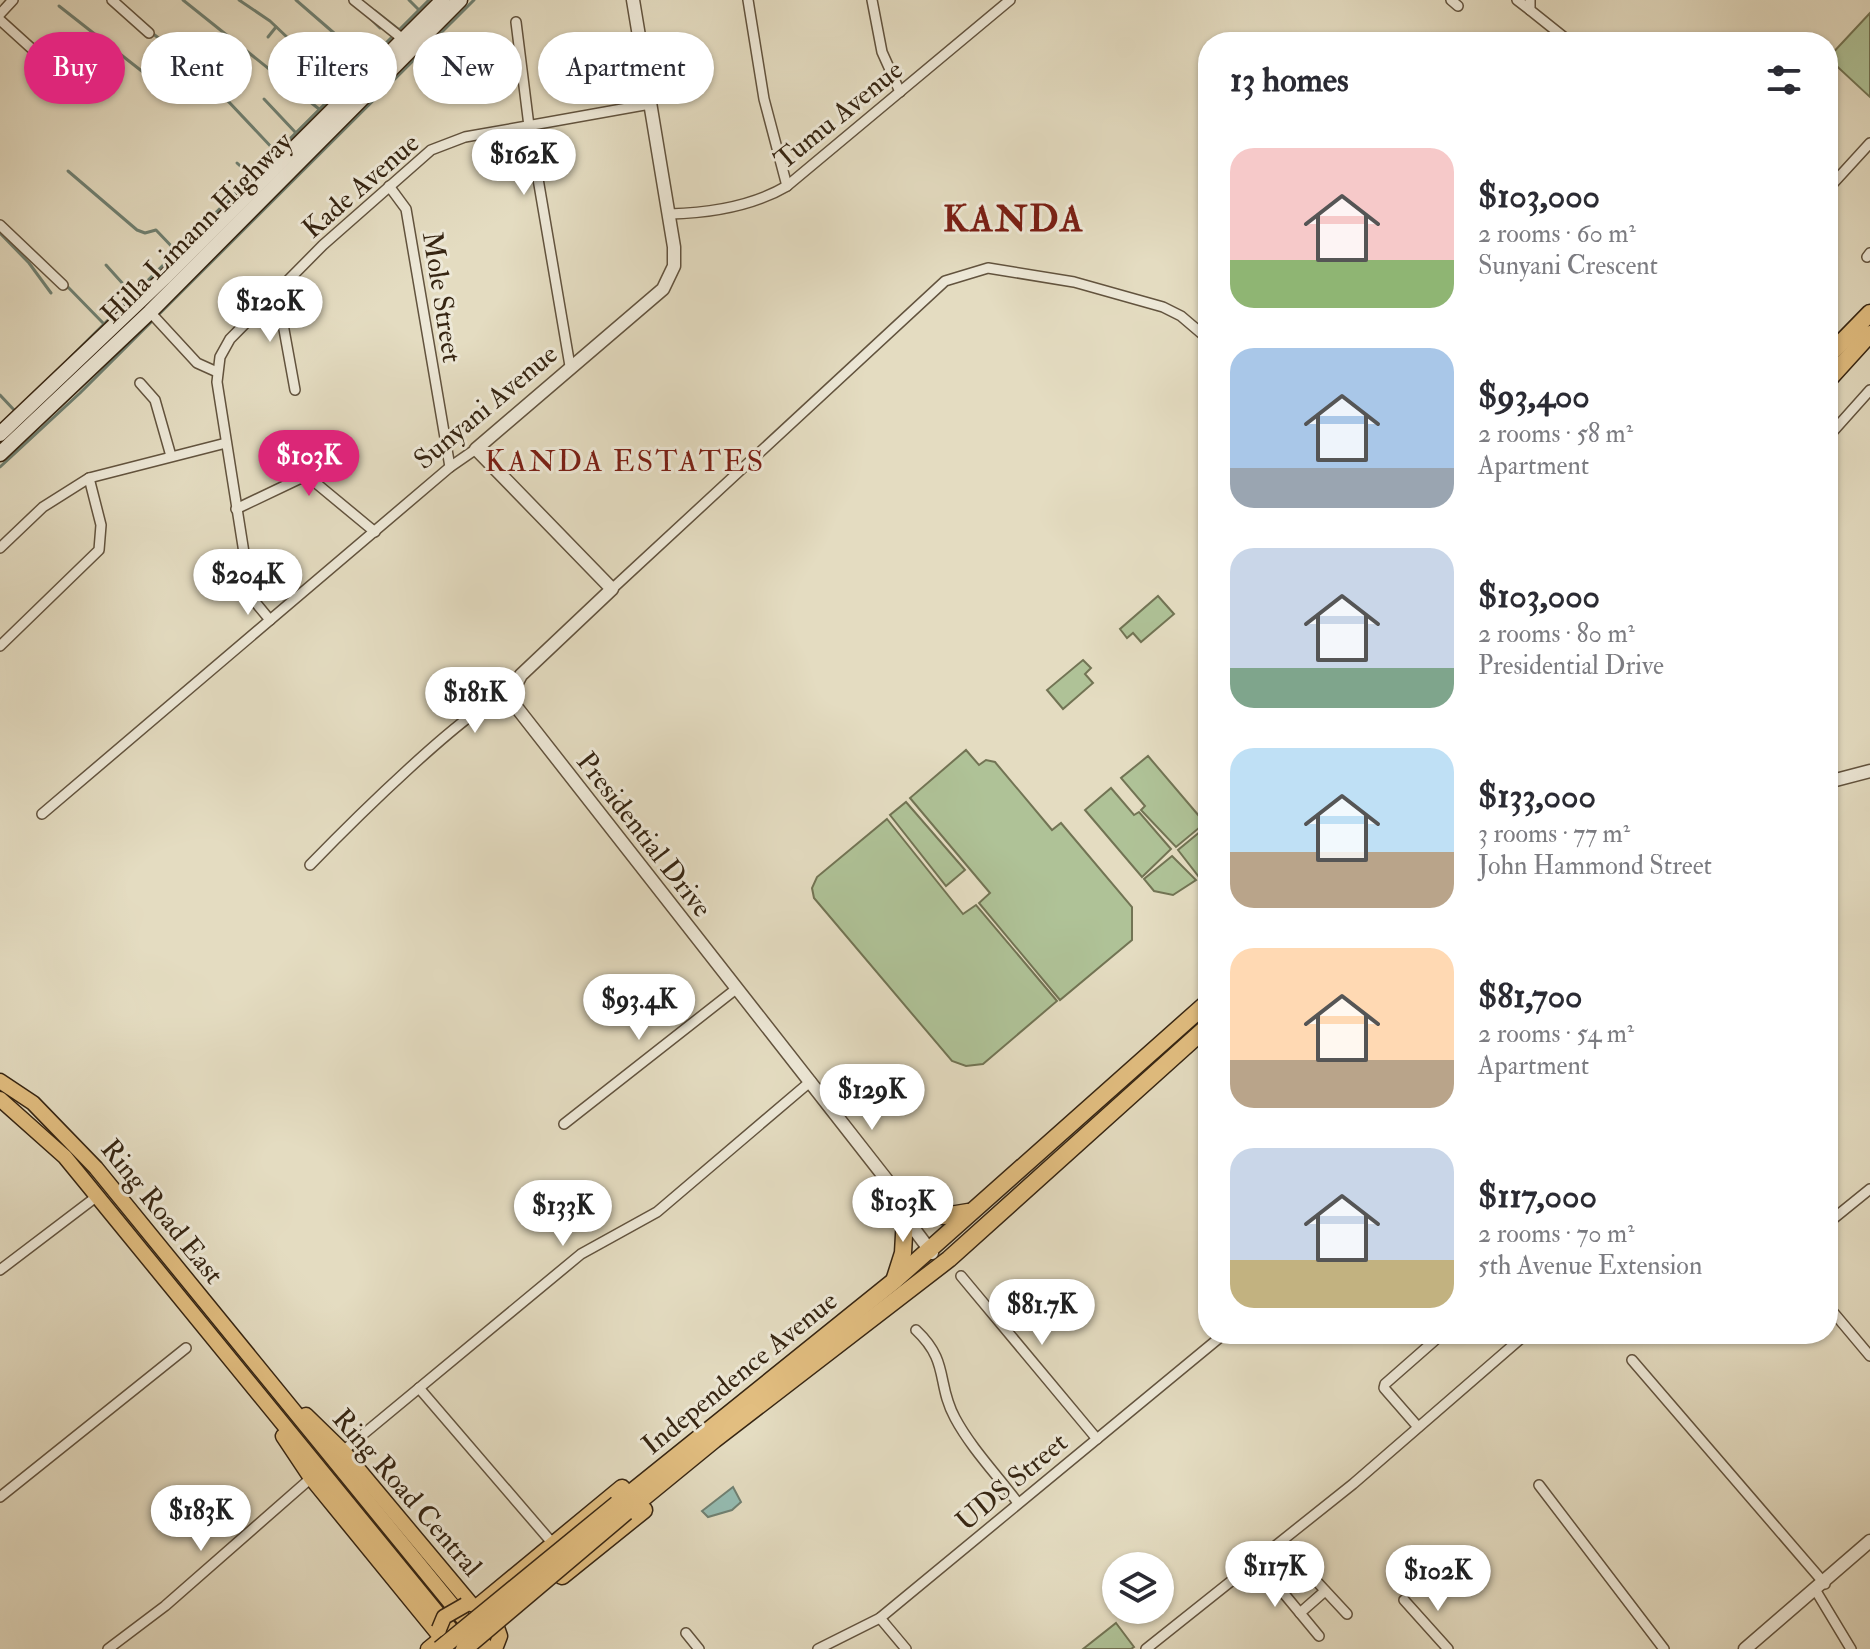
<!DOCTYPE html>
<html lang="en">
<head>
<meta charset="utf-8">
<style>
  body { margin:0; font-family:"IM FELL Double Pica",serif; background:#f7f7f7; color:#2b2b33; height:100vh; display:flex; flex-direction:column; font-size:30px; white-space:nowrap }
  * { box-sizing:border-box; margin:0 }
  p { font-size:26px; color:#7c7c81 }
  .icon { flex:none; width:44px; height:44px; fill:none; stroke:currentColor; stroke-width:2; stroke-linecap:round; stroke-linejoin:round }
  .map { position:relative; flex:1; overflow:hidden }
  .drawer { position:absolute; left:1198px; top:32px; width:640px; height:1312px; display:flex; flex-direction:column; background:#fff; border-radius:32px; box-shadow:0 2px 6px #0004 }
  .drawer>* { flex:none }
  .top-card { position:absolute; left:24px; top:32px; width:760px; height:72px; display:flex; gap:16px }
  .controls { position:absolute; left:1102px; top:1552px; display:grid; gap:16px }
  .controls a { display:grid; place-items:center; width:72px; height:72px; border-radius:50%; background:#fff; box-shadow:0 2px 6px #0004; font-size:40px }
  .price { position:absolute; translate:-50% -68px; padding:0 18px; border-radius:28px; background:#fff; color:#222; font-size:26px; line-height:52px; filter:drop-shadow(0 2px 4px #0008) }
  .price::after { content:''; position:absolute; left:50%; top:48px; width:24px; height:18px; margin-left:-12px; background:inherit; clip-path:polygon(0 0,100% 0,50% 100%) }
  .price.on { background:#db2777; color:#fff }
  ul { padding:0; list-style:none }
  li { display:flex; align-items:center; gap:24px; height:200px; padding:0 32px }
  li span { display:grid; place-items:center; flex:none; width:224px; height:160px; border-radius:24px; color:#555 }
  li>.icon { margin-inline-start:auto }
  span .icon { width:96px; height:96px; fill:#fffc; stroke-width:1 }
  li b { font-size:34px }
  h2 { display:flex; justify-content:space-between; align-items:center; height:96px; padding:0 32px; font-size:34px }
  .chip { padding:0 28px; border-radius:36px; background:#fff; box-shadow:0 2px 6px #0004; font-size:28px; line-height:72px }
  .chip.on { background:#db2777; color:#fff }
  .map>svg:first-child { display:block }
</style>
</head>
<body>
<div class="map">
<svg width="1870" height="1649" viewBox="0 0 1870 1649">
  <rect width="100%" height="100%" fill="#e4dcc1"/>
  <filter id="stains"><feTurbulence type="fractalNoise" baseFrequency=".0025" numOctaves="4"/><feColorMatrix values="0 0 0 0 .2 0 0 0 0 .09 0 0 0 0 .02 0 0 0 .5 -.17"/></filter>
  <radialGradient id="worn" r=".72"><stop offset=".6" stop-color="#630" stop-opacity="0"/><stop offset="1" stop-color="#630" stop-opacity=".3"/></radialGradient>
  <g fill="#afc297" stroke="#727454" stroke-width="2">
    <polygon points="1870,13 1870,97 1828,58"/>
    <polygon points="1158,596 1174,614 1141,642 1133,633 1127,638 1120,629"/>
    <polygon points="1083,660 1091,668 1085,674 1093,683 1063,709 1047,690"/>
    <polygon points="966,750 979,765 986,760 995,762 1052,830 1061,823 1132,907 1132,940 1060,1000 979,903 990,893 910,798"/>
    <polygon points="1148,756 1205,823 1176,847 1141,810 1145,806 1121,778"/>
    <polygon points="1111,788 1134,815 1139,812 1171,849 1142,877 1085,810"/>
    <polygon points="906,802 965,870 946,886 890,815"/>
    <polygon points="887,819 963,914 976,905 1057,1001 983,1064 966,1066 952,1061 814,898 812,888 817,877"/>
    <polygon points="1207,826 1208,870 1199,877 1178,850"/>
    <polygon points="1172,856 1196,880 1173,895 1154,891 1144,879"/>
    <polygon points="1116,1623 1134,1647 1131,1649 1083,1649"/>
  </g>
  <polygon fill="#95bcb2" stroke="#6f8072" stroke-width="2" points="733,1487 741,1502 732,1510 708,1517 702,1511"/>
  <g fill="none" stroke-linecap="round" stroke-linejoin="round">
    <g stroke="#6f8072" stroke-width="3">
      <polyline points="183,0 319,109"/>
      <polyline points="239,0 270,21 327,75"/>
      <polyline points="296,0 349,46"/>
      <polyline points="409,0 418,9"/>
      <polyline points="59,6 148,76"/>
      <polyline points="375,11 398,29"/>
      <polyline points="371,19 380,28"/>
      <polyline points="398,31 429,0"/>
      <polyline points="152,33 194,65 276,152"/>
      <polyline points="268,37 276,27"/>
      <polyline points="264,99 296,133"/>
      <polyline points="237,163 251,176"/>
      <polyline points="68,171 137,230 145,233 156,230 177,252"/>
      <polyline points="0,233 29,263 51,293"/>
      <polyline points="106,265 133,295"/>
      <polyline points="65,284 104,324"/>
      <polyline points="70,358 393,36"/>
      <polyline points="0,395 15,411"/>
      <polyline points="0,467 80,393 474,0"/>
    </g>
    <g stroke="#62533e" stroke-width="12">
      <g id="minor">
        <polyline points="112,0 149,33"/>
        <polyline points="354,0 404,40"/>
        <polyline points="748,0 764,99 787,186"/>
        <polyline points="872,0 882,52 900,92"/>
        <polyline points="1451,0 1458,6"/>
        <polyline points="1517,0 1530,10"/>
        <polyline points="1530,0 1530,10 1570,42"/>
        <polyline points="0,14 13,0"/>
        <polyline points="0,20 42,58"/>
        <polyline points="516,22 529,126 570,366"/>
        <polyline points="389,186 406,209 450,467"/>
        <polyline points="1828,189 1870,143"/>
        <path d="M670,214C709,213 753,206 787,186L1010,0"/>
        <polyline points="0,225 63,285"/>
        <polyline points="1867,257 1870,253"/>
        <polyline points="277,291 295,390"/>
        <polyline points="150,312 197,363 217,372"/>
        <polyline points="140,383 155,400 171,456"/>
        <polyline points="1828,437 1870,390"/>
        <polyline points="236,509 299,479 311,479 375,532"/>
        <polyline points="0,548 43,507 89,478 226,443"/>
        <polyline points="612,589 945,281 988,268 1074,282 1163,307 1181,316 1208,339"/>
        <polyline points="270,620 251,597 217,382 220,357 230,339 323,245 431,150 465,137 650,104"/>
        <polyline points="0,646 99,550 101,525 89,478"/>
        <polyline points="42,814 450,467 476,449"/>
        <path d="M310,865C342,832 475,698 512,692"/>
        <polyline points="564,1124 736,989"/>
        <polyline points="1828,1223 1870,1189"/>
        <polyline points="0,1270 96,1197"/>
        <polyline points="961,1276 1097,1439"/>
        <polyline points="1828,1306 1870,1356"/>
        <path d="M916,1330C950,1362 936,1383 955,1418C971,1448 998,1476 1018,1503"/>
        <polyline points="1632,1360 1825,1584"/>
        <polyline points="419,1388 554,1545"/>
        <polyline points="1418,1427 1384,1388 1385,1384 1442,1334"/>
        <polyline points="343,1451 581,1254 657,1212 811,1081"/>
        <polyline points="1539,1485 1664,1649"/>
        <polyline points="0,1497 186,1348"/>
        <polyline points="1257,1561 1319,1636"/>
        <polyline points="1269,1575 1294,1557 1347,1614"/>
        <polyline points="1816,1591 1851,1649"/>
        <polyline points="1404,1600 1448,1649"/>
        <polyline points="1300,1613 1325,1591"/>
        <polyline points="880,1618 906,1649"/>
        <polyline points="686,1633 699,1649"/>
        <polyline points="108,1649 165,1606 311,1478"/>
        <polyline points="818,1649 880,1618 1224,1334"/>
        <polyline points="1146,1649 1353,1484 1526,1334"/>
      </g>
    </g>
    <g stroke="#62533e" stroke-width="15">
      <g id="tertiary">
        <polyline points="633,0 674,247 674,266 663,289 476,449 612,589 521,675 512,692 514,704 890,1184 905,1217 932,1253"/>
        <polyline points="1828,782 1870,771"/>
        <polyline points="1745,1649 1870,1541"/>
      </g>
    </g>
    <g stroke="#362512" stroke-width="17">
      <g id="secondary">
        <polyline points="0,434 164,278 443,0"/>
        <polyline points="0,454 150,312 460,0"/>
      </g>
    </g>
    <g stroke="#362512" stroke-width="17">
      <g id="primary">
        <polyline points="0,1081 33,1103 96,1168 488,1649"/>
        <polyline points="0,1099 65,1157 462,1643"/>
        <polyline points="306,1415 343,1451 471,1604"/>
        <polyline points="283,1436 311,1478 439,1635"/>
        <polyline points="493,1616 500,1636 495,1649"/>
        <polyline points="428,1649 439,1640"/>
      </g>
    </g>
    <g stroke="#362512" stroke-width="19">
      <g id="trunk">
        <polyline points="1828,356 1870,313"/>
        <polyline points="1828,380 1870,334"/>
        <polyline points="913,1213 944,1216 968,1212"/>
        <polyline points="895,1278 903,1253 905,1217"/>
        <polyline points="617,1504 894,1281 1208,1002"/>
        <polyline points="626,1512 714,1440 949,1259 1208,1026"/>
        <polyline points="562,1576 644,1510"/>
        <polyline points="479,1606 622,1488"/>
      </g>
    </g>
    <use href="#minor" stroke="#ede8d7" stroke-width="9"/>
    <use href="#tertiary" stroke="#ede8d7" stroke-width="12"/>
    <use href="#secondary" stroke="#ede8d7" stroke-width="14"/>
    <use href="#primary" stroke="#e2be80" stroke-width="14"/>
    <use href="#trunk" stroke="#e2be80" stroke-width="16"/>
    <g stroke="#362512" stroke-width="17" stroke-linecap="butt">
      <polyline id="primary-bridge" points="439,1629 444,1617 465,1605"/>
    </g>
    <g stroke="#362512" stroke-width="19" stroke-linecap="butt">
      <g id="trunk-bridge">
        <polyline points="440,1649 617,1504"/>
        <polyline points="464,1649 626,1512"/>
      </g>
    </g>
    <use href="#primary-bridge" stroke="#e2be80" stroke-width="14"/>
    <use href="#trunk-bridge" stroke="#e2be80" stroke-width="16"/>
  </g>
  <g text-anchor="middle" stroke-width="6" stroke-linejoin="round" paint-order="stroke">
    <g font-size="28" fill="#362512" stroke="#ede8d7">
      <text transform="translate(838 114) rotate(-39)" y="10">Tumu Avenue</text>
      <text transform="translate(360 185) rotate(-41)" y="10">Kade Avenue</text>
      <text transform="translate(196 227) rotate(-45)" y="10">Hilla Limann Highway</text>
      <text transform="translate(443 297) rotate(81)" y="10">Mole Street</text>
      <text transform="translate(485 406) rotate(-40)" y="10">Sunyani Avenue</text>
      <text transform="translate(645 834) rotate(52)" y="10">Presidential Drive</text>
      <text transform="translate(163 1211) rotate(51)" y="10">Ring Road East</text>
      <text transform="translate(739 1372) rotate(-39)" y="10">Independence Avenue</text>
      <text transform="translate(1011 1481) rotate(-40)" y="10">UDS Street</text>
      <text transform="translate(408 1492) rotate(49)" y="10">Ring Road Central</text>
    </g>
    <g font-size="30" letter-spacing="2" fill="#7a1f14" stroke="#ede8d7">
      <text x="625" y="471">KANDA ESTATES</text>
    </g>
    <g font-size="36" font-weight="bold" letter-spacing="2" fill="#7a1f14" stroke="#ede8d7">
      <text x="1014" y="231">KANDA</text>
    </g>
  </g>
  <rect width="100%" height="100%" filter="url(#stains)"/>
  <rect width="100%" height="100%" fill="url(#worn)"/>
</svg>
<div class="controls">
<a><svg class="icon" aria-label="layers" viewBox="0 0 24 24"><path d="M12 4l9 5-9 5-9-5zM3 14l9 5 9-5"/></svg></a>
</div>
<b class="price" style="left:524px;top:197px">$162K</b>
<b class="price" style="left:270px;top:344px">$120K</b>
<b class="price on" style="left:309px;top:498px">$103K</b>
<b class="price" style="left:248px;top:617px">$204K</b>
<b class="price" style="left:475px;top:735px">$181K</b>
<b class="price" style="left:639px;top:1042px">$93.4K</b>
<b class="price" style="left:872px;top:1132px">$129K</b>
<b class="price" style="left:903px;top:1244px">$103K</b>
<b class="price" style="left:563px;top:1248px">$133K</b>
<b class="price" style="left:1042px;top:1347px">$81.7K</b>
<b class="price" style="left:201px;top:1553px">$183K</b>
<b class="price" style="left:1275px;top:1609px">$117K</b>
<b class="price" style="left:1438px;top:1613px">$102K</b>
<div class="top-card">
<a class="chip on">Buy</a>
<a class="chip">Rent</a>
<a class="chip">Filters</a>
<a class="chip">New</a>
<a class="chip">Apartment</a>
</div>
<section class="drawer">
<h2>13 homes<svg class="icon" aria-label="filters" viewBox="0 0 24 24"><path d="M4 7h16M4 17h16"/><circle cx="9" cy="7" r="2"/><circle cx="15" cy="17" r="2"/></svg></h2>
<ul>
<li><span style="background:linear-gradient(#f6c9c9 70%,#8fb573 0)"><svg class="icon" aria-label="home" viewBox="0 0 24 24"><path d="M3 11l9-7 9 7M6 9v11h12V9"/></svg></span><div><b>$103,000</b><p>2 rooms · 60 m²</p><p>Sunyani Crescent</p></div></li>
<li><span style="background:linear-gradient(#a9c7e8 75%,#9aa5b1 0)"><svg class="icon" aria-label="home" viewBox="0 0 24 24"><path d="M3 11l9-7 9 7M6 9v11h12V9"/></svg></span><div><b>$93,400</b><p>2 rooms · 58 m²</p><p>Apartment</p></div></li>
<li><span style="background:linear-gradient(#c9d6e8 75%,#7fa58c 0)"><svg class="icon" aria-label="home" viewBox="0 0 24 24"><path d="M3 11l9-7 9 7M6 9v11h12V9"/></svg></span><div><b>$103,000</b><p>2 rooms · 80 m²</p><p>Presidential Drive</p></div></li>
<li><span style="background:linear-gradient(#bfe0f5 65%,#b9a48a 0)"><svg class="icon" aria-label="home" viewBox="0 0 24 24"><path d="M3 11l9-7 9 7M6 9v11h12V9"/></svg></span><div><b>$133,000</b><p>3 rooms · 77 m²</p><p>John Hammond Street</p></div></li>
<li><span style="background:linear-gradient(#ffd9b3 70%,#b9a48a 0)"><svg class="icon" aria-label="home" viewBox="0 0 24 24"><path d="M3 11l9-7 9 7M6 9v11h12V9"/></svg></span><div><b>$81,700</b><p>2 rooms · 54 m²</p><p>Apartment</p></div></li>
<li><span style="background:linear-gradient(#c9d6e8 70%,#c2b280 0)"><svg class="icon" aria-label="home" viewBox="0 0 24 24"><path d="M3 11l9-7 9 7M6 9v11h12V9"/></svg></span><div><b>$117,000</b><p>2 rooms · 70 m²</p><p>5th Avenue Extension</p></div></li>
</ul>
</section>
</div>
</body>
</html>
